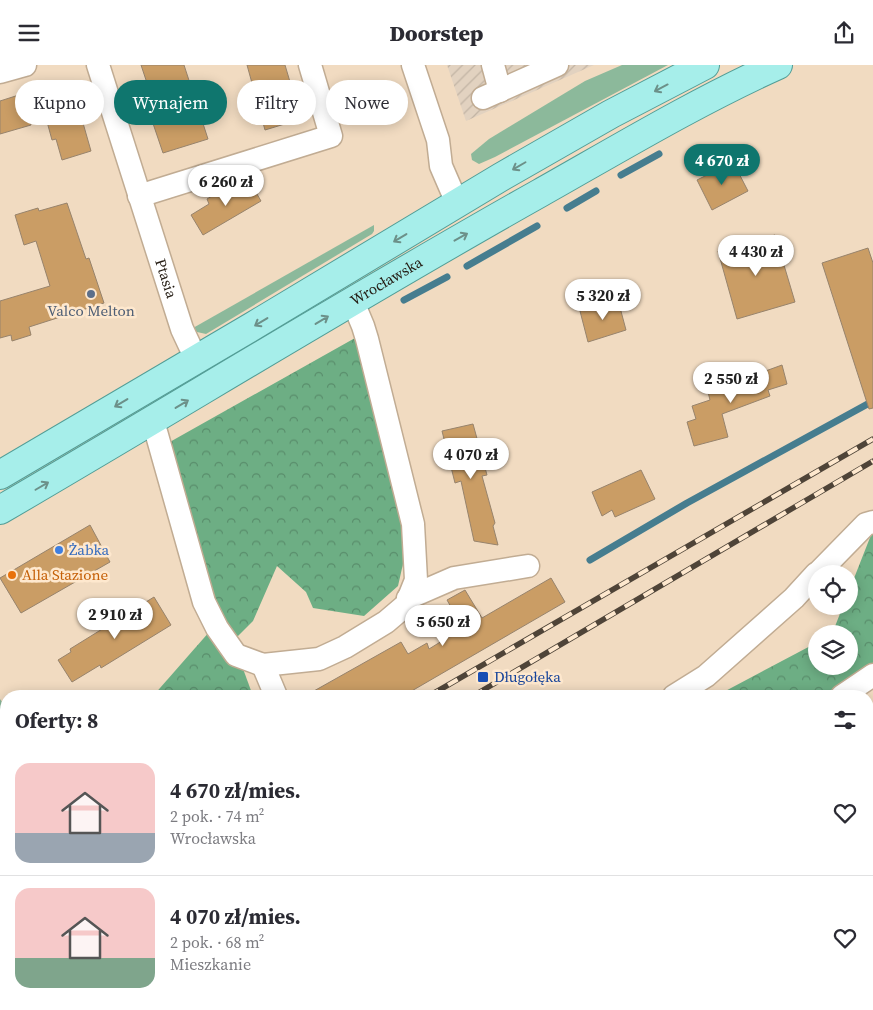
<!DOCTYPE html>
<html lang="pl">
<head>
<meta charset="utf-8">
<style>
  body { margin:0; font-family:"Source Serif 4",serif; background:#f7f7f7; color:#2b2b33; height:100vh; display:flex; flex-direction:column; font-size:19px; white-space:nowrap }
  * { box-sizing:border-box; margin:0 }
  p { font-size:16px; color:#7c7c81 }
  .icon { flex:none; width:28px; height:28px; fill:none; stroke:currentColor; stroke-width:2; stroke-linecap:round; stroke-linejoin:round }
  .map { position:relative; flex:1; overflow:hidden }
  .sheet { position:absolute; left:0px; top:625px; width:874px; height:320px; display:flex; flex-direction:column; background:#fff; border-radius:20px 20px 0 0; box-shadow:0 2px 12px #0003 }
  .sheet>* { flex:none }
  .top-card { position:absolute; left:15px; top:15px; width:500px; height:45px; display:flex; gap:10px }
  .tools { position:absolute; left:808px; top:500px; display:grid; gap:10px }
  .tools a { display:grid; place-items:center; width:50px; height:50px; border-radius:50%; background:#fff; box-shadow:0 2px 12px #0003; font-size:25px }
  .price { position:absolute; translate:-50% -42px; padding:0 11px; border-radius:18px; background:#fff; color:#222; font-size:16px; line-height:32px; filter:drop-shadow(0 1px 2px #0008) }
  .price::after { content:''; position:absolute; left:50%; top:30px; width:15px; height:11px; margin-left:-8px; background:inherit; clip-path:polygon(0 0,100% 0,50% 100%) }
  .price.on { background:#0f766e; color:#fff }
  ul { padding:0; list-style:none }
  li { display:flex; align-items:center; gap:15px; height:125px; padding:0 15px }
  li+li { border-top:1px solid #e1e1e2 }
  li span { display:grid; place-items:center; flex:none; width:140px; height:100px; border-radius:15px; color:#555 }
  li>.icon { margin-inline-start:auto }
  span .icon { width:60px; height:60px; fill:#fffc; stroke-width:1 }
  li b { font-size:21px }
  h2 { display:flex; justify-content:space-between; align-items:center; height:60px; padding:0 15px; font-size:21px }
  .chip { padding:0 18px; border-radius:22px; background:#fff; box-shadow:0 2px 12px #0003; font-size:18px; line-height:45px }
  .chip.on { background:#0f766e; color:#fff }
  header { display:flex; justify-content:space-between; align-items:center; height:65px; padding:0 15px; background:#fff; font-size:22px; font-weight:800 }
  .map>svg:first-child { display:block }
</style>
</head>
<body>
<header><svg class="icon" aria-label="menu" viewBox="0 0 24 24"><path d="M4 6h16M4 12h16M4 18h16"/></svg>Doorstep<svg class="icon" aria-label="share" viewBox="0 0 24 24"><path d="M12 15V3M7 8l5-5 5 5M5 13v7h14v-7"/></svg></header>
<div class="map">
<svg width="873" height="945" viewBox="0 0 873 945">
  <defs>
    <pattern id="industrial-furrows" width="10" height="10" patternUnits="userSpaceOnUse" patternTransform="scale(1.25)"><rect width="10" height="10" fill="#e2d2c0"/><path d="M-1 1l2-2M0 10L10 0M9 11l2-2" fill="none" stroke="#c2b4a4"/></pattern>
    <pattern id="forest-crowns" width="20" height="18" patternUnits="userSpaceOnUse" patternTransform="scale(1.25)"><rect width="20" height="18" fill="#6dae84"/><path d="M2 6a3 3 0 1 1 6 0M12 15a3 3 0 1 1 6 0" fill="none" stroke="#598d6b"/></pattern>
  </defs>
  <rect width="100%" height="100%" fill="#f1dbc1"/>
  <g fill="url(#industrial-furrows)">
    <polygon points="447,0 594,0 466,56"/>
    <polygon points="6,935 6,939 109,939 98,945 0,945 0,939"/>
  </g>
  <g fill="#8cb99b">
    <polygon points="622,0 668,0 495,92 479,99 472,95 471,89 489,74 585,16"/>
    <polygon points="374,160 374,166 372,169 206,269 197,267 193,263"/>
    <polygon points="0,634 6,643 6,787 0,792"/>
    <polygon points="869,814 873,829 873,945 778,945 776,939 868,939 868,815"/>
  </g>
  <g fill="url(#forest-crowns)">
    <polygon points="355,273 402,456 405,490 398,521 364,551 313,543 306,527 277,501 253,556 234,575 212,531 168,378"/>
    <polygon points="871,470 873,470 873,602 830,631 716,631 816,578 816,601 849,601 849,569 832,569 843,541 849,541 849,526"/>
    <polygon points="210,566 242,601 253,631 153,631"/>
    <polygon points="6,787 6,859 0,863 0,792"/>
    <polygon points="186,939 323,939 308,945 176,945"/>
  </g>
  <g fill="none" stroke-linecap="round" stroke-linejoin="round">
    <g stroke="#467d8f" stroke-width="7">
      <polyline points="621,110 659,89"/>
      <polyline points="567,143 596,126"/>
      <polyline points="467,201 537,161"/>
      <polyline points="404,235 447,212"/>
      <polyline points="590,495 687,438 873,336"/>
    </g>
  </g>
  <g fill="#ca9d65" stroke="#97836c">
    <polygon points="141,0 184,0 208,74 163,88 141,23 148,21"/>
    <polygon points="247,0 285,0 301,54 265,65"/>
    <polygon points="22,29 31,60 0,69 0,36"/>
    <polygon points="79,44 91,86 62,95 56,74 52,75 46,53"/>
    <polygon points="733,97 748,126 712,145 697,115"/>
    <polygon points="250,117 261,136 203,170 191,150 209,139 207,134 222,125"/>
    <polygon points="67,138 86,194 89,193 104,238 29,262 31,270 12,276 11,270 0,273 0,236 50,221 36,176 24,180 15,150 38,143 39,146"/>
    <polygon points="775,170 795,237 737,254 718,186"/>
    <polygon points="868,183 873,198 873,343 869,344 822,198"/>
    <polygon points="618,235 626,265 588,277 580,246"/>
    <polygon points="782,300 787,319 768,325 770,331 722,349 728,372 694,381 687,357 696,354 692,341 710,335 708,327"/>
    <polygon points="473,359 487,410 482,411 495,458 493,461 498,480 474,476 461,416 455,418 442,366"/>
    <polygon points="641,405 655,434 615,452 612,445 602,451 592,427"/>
    <polygon points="90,460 110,497 21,548 0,513"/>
    <polygon points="551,513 565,537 403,631 305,631 401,577 408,589 427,578 429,584 463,563 447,535 465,525 482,553"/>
    <polygon points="154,532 171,560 101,603 100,600 72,617 58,595 71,587 70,584"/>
  </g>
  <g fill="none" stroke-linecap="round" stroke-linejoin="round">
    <g stroke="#c1ac93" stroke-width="25">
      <g id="minor">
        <path id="s1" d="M98,0L182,264L196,294"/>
        <polyline points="413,0 438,75 441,101 457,138"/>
        <polyline points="493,0 500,26"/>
        <polyline points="0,7 25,0"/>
        <polyline points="483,33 557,0"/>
        <polyline points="139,131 331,71 310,0"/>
        <polyline points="153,356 204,537 217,563 236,590 263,600 319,594 345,582 386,557 406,540 416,515 413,459 367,274 363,261 353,237"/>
        <polyline points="817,509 866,459 873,457"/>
        <polyline points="408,533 454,513 528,501"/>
        <polyline points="263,600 276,631"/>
        <polyline points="674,631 706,611 794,533 816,509"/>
        <polyline points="842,631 873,610"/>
        <polyline points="868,765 873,785"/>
        <polyline points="620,939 621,945"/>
        <polyline points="122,945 134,939"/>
        <polyline points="339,945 353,939"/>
      </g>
    </g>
    <g stroke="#529d96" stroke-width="30">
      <g id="major">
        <polyline points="0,410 253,261 501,112 611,49 705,0"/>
        <path id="s2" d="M0,445C180,340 358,230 540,128C618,84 696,37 778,0"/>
      </g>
    </g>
    <use href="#minor" stroke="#fff" stroke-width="22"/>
    <use href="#major" stroke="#a6eeea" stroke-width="28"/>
    <g stroke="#4f4438" stroke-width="5.5">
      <g id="rail">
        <polyline points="429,631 873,374"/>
        <polyline points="473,631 873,396"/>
        <polyline points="0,880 6,876"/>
        <polyline points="0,905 6,902"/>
      </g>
    </g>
    <use href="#rail" stroke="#fee8ce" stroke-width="4" stroke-dasharray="11" stroke-linecap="butt"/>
  </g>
  <defs><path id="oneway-shaft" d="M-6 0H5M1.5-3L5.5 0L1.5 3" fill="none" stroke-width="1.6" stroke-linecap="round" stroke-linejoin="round" transform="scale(1.25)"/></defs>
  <g stroke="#6c9089">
    <use href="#oneway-shaft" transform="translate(661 23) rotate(152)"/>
    <use href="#oneway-shaft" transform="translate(519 101) rotate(150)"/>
    <use href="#oneway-shaft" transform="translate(461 172) rotate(-29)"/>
    <use href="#oneway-shaft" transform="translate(400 173) rotate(149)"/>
    <use href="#oneway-shaft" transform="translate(322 255) rotate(-31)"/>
    <use href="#oneway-shaft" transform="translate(261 257) rotate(149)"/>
    <use href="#oneway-shaft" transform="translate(121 338) rotate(149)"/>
    <use href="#oneway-shaft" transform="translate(182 339) rotate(-31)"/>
    <use href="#oneway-shaft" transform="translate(42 421) rotate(-30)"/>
  </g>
  <circle fill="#5c6f8a" stroke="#fee8ce" stroke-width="2" cx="91" cy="229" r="5"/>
  <circle fill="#3f7fe0" stroke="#fee8ce" stroke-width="2" cx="59" cy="485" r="5"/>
  <circle fill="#e8710a" stroke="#fee8ce" stroke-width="2" cx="12" cy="510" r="5"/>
  <rect fill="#1a4fb4" stroke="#fee8ce" stroke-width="2" x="477" y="606" width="12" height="12" rx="2.5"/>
  <g text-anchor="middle" stroke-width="5" stroke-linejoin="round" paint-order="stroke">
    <g font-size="15" fill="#241c13" stroke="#fee8ce">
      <text dy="5" stroke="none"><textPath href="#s1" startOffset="224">Ptasia</textPath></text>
      <text dy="5" stroke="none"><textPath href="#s2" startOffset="449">Wrocławska</textPath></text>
    </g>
    <g font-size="15" fill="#4e5e75" stroke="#fee8ce">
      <text x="91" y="251">Valco Melton</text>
    </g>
    <g font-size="15" fill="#366cbe" stroke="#fee8ce" text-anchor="start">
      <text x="69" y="490">Żabka</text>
    </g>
    <g font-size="15" fill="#c56008" stroke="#fee8ce" text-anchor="start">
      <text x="22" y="515">Alla Stazione</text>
    </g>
    <g font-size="15" fill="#164399" stroke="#fee8ce" text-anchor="start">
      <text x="494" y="617">Długołęka</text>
    </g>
  </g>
</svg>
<div class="tools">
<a><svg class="icon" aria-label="locate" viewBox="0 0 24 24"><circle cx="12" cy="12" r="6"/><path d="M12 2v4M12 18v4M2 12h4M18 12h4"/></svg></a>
<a><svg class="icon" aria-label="layers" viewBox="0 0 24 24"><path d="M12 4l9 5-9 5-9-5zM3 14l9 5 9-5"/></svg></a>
</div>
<b class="price on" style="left:722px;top:121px">4 670 zł</b>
<b class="price" style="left:226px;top:142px">6 260 zł</b>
<b class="price" style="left:756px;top:212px">4 430 zł</b>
<b class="price" style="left:603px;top:256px">5 320 zł</b>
<b class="price" style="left:731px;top:339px">2 550 zł</b>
<b class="price" style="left:471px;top:415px">4 070 zł</b>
<b class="price" style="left:115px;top:575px">2 910 zł</b>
<b class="price" style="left:443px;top:582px">5 650 zł</b>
<div class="top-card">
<a class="chip">Kupno</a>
<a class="chip on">Wynajem</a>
<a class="chip">Filtry</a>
<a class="chip">Nowe</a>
</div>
<section class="sheet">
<h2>Oferty: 8<svg class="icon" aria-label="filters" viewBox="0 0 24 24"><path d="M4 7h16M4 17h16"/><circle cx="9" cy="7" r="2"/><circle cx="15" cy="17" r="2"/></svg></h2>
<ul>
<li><span style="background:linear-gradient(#f6c9c9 70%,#9aa5b1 0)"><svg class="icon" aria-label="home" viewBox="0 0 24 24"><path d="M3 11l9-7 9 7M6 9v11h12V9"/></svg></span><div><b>4 670 zł/mies.</b><p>2 pok. · 74 m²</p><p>Wrocławska</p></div><svg class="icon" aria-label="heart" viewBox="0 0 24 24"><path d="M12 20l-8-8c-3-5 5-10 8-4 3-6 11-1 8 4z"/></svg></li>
<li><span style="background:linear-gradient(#f6c9c9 70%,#7fa58c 0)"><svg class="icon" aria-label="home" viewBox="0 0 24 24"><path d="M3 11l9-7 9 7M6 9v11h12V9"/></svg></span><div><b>4 070 zł/mies.</b><p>2 pok. · 68 m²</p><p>Mieszkanie</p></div><svg class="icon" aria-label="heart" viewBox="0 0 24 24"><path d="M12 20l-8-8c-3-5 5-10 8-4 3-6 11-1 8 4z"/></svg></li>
</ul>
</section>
</div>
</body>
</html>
